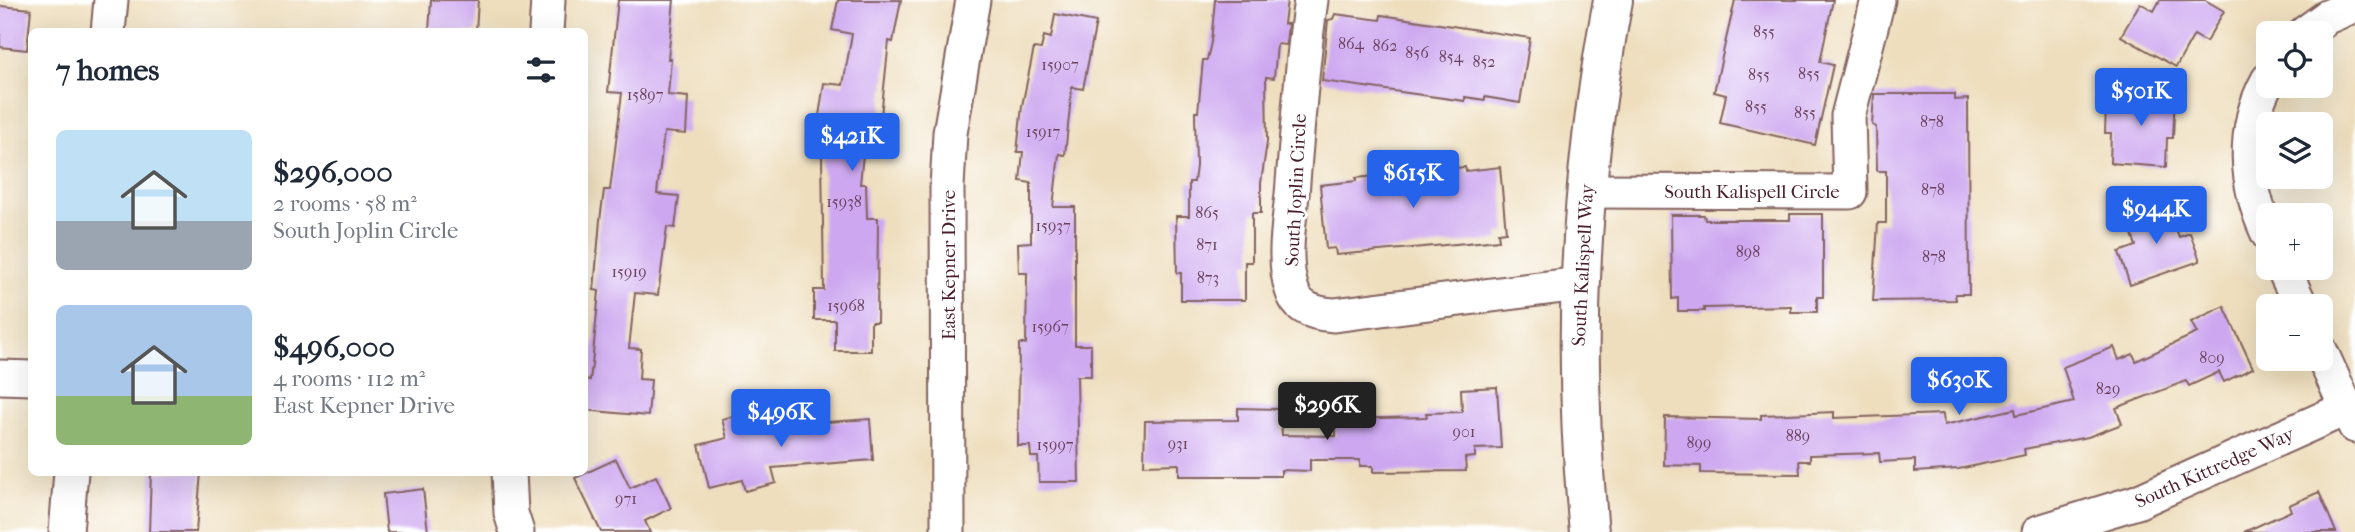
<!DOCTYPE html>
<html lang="en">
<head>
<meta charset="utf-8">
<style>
  body { margin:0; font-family:"IM FELL French Canon",serif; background:#f2f2f3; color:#1f2937; height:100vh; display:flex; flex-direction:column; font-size:26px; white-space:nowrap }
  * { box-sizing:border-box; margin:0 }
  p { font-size:23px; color:#747a83 }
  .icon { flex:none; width:38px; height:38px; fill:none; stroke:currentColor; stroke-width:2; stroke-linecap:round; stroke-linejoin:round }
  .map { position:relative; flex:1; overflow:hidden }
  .panel { position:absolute; left:28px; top:28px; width:560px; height:448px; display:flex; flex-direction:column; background:#fff; border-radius:10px; box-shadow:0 7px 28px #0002 }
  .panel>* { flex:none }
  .tools { position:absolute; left:2256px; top:21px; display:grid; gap:14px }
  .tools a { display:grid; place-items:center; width:77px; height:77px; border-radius:10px; background:#fff; box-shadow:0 7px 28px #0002; font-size:35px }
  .price { position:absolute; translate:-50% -60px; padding:0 16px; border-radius:7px; background:#2563eb; color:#fff; font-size:23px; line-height:46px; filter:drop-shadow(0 2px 4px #0008) }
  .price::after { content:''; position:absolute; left:50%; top:42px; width:21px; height:16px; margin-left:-10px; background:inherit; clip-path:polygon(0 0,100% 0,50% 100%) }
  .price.current { background:#222; color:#fff }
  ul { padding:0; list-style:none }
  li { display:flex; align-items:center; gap:21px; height:175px; padding:0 28px }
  li span { display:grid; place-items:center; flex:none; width:196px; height:140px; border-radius:10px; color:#555 }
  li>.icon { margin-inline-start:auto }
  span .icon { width:84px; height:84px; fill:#fffc; stroke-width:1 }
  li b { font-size:30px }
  h2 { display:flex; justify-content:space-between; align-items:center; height:84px; padding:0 28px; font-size:30px }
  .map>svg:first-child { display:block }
</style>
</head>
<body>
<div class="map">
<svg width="2355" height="532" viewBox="0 0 2355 532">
  <rect width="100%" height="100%" fill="#fff"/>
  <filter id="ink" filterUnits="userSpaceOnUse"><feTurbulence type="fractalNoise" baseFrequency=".0143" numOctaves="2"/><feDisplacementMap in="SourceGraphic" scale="14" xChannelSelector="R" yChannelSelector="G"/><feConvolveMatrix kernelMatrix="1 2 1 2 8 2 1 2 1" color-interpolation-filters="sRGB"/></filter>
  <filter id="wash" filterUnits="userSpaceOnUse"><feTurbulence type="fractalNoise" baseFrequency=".00686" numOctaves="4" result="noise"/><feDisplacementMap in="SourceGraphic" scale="28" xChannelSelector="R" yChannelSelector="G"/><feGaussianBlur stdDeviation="1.57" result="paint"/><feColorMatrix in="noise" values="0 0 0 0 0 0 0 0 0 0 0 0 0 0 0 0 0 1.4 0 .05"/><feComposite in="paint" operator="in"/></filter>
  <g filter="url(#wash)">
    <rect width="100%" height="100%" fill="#eedebd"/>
    <g id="blocks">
      <g fill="#cda8f0">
        <polygon points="431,0 478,0 476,32 429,32"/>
        <polygon points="618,0 674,0 668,59 671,59 668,95 688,97 686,134 664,132 657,194 679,196 675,228 667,227 658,295 635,293 629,348 641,349 639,379 651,380 648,416 584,410 584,379 590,380 592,365 599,291 594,290 600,220 604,190 610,190 622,93 608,92"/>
        <polygon points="838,0 901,0 893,42 889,41 880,125 866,124 860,184 866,184 867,218 878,218 877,322 871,322 871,351 835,351 835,320 814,320 814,290 824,290 822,156 815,155 819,116 824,83 843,85 852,34 832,30"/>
        <polygon points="1215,0 1287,0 1284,24 1288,24 1286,45 1277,44 1274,78 1266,77 1267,142 1261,183 1261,213 1252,213 1252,262 1245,262 1245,300 1181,300 1181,273 1177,273 1176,216 1189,216 1189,182 1194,182 1196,166 1195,112 1198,112 1203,60 1207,60 1211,42"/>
        <polygon points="1735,0 1833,0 1820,62 1833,65 1815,145 1720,123 1726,95 1714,92"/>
        <polygon points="2160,0 2205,0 2224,11 2206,42 2194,35 2176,67 2121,36 2140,3 2154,11"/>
        <polygon points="0,6 31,9 27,50 0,47"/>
        <polygon points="1055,14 1096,22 1083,89 1072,87 1065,155 1059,154 1053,207 1075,207 1075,345 1091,345 1091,376 1077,376 1079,482 1039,482 1038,457 1031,457 1030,446 1018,446 1019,344 1026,344 1027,273 1019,273 1018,243 1031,242 1031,183 1020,181 1023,152 1017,152 1022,106 1034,48 1041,49 1044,36 1051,38"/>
        <polygon points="1335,14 1380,20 1381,15 1530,38 1520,103 1485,97 1485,100 1465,97 1465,101 1322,81 1328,20 1333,19"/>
        <polygon points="2127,90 2175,92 2173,138 2167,138 2166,167 2110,163 2111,133 2105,133 2106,105 2127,106"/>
        <polygon points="1874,94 1955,94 1955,100 1968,99 1969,294 1955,294 1956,300 1873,301 1878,223 1886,223 1886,171 1877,171 1876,127 1872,125"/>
        <polygon points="1465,167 1466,171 1500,167 1506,232 1498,233 1499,240 1336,255 1335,248 1326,249 1320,185 1356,181 1356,178"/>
        <polygon points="2167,204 2179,237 2190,233 2200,261 2130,285 2119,252 2136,246 2126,217"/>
        <polygon points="1790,214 1823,214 1823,297 1817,297 1817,312 1791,312 1791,306 1704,308 1704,311 1678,311 1678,298 1672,299 1671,215 1704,215 1705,220 1790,220"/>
        <polygon points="2224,306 2253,368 2224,382 2219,372 2189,386 2186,381 2116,408 2122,424 2088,437 2024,449 2025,455 1959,469 1915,472 1915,460 1880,462 1879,453 1810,455 1810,461 1799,461 1800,474 1701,473 1701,466 1664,465 1665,417 1761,419 1761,415 1834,412 1834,418 1943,414 1944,425 2015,409 2016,415 2074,402 2063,367 2114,347 2119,360 2133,354 2136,361 2197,333 2191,322"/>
        <polygon points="1497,387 1501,448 1475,449 1475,457 1465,458 1466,471 1373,472 1373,466 1360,466 1360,460 1310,460 1310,471 1281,470 1281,476 1179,476 1179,464 1144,465 1145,421 1238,420 1238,408 1280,409 1282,435 1336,436 1336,419 1427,417 1426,413 1462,412 1461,389"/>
        <polygon points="749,413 754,432 784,425 870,419 873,460 772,468 776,483 745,491 742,480 709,488 699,445 727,438 722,419"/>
        <polygon points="616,459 630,488 656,476 671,508 645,521 650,532 601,532 575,478"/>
        <polygon points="151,472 201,472 196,532 149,532"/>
        <polygon points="423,489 428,532 387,532 383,494"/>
        <polygon points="2319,492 2336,532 2244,532 2291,511 2289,505"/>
      </g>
    </g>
  </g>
  <g filter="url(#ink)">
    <use href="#blocks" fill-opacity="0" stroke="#83625e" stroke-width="2"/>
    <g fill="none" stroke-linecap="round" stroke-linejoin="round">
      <g stroke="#83625e" stroke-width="37">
        <g id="minor">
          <path d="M1311,0C1302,61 1298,121 1293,182C1291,216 1281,256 1292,290C1297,309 1316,314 1334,315L1579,284"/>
          <polyline points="108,32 111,0"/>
          <polyline points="546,32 548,0"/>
          <polyline points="2305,33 2327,17 2355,5"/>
          <path d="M2268,80C2241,129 2245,185 2268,234"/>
          <polyline points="1585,191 1850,192 1848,116 1878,0"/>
          <polyline points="2283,268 2301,306"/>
          <polyline points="2320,350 2355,426"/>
          <polyline points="0,377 32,378"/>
          <polyline points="509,472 511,513 517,532"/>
          <polyline points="66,532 71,472"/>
          <polyline points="948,532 947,187 950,133 973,0"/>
          <polyline points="2039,532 2137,502 2347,408"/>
        </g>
      </g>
      <g stroke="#83625e" stroke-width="42">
        <path id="tertiary" d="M1589,532C1571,346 1579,184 1613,0"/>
      </g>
      <use href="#minor" stroke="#fff" stroke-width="33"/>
      <use href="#tertiary" stroke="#fff" stroke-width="38"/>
    </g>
  </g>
  <g text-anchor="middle" stroke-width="6" stroke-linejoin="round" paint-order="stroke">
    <g font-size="16" fill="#6b415c">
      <text x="1764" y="37">855</text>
      <text x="1351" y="49">864</text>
      <text x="1385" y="51">862</text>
      <text x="1417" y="58">856</text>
      <text x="1451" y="62">854</text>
      <text x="1484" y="67">852</text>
      <text x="1060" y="70">15907</text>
      <text x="1809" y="79">855</text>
      <text x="1759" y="80">855</text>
      <text x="645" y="100">15897</text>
      <text x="1756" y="112">855</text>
      <text x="1805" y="118">855</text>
      <text x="1932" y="127">878</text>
      <text x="1043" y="137">15917</text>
      <text x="1933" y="195">878</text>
      <text x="844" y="207">15938</text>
      <text x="1207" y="218">865</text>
      <text x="1053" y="231">15937</text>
      <text x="1207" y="250">871</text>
      <text x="1748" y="257">898</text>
      <text x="1934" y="262">878</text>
      <text x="629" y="277">15919</text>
      <text x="1208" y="283">873</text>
      <text x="846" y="311">15968</text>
      <text x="1050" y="332">15967</text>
      <text x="2212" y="363">809</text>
      <text x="2108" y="394">829</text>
      <text x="1464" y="437">901</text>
      <text x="1798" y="441">889</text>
      <text x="1699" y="448">899</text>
      <text x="1178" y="449">931</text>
      <text x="1055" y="450">15997</text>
      <text x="626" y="504">971</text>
    </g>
    <g font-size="19" fill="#4a1f2b" stroke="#fff">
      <text transform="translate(1295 190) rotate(-87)" y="7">South Joplin Circle</text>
      <text x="1752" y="198">South Kalispell Circle</text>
      <text transform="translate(948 265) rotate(-90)" y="7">East Kepner Drive</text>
      <text transform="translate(1582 265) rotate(-87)" y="7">South Kalispell Way</text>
      <text transform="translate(2214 467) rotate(-24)" y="7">South Kittredge Way</text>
    </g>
  </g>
</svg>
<div class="tools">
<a><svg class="icon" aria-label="locate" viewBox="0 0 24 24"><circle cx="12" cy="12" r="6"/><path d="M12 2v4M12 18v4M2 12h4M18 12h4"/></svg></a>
<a><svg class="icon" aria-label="layers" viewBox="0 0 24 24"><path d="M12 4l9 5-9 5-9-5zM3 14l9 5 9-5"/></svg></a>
<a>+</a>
<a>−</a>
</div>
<b class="price" style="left:2141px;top:128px">$501K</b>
<b class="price" style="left:852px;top:173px">$421K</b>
<b class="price" style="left:1413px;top:210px">$615K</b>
<b class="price" style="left:2156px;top:246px">$944K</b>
<b class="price" style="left:1959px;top:417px">$630K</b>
<b class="price current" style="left:1327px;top:442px">$296K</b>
<b class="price" style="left:781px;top:449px">$496K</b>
<section class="panel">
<h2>7 homes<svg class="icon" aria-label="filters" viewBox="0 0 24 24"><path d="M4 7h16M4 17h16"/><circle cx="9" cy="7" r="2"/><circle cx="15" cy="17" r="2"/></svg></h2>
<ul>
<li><span style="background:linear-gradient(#bfe0f5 65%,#9aa5b1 0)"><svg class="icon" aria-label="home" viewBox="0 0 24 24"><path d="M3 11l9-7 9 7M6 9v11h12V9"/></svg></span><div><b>$296,000</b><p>2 rooms · 58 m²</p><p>South Joplin Circle</p></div></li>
<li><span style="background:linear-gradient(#a9c7e8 65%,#8fb573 0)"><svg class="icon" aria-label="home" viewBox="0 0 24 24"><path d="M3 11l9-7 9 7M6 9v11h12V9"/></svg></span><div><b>$496,000</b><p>4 rooms · 112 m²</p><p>East Kepner Drive</p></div></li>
</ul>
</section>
</div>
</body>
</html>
